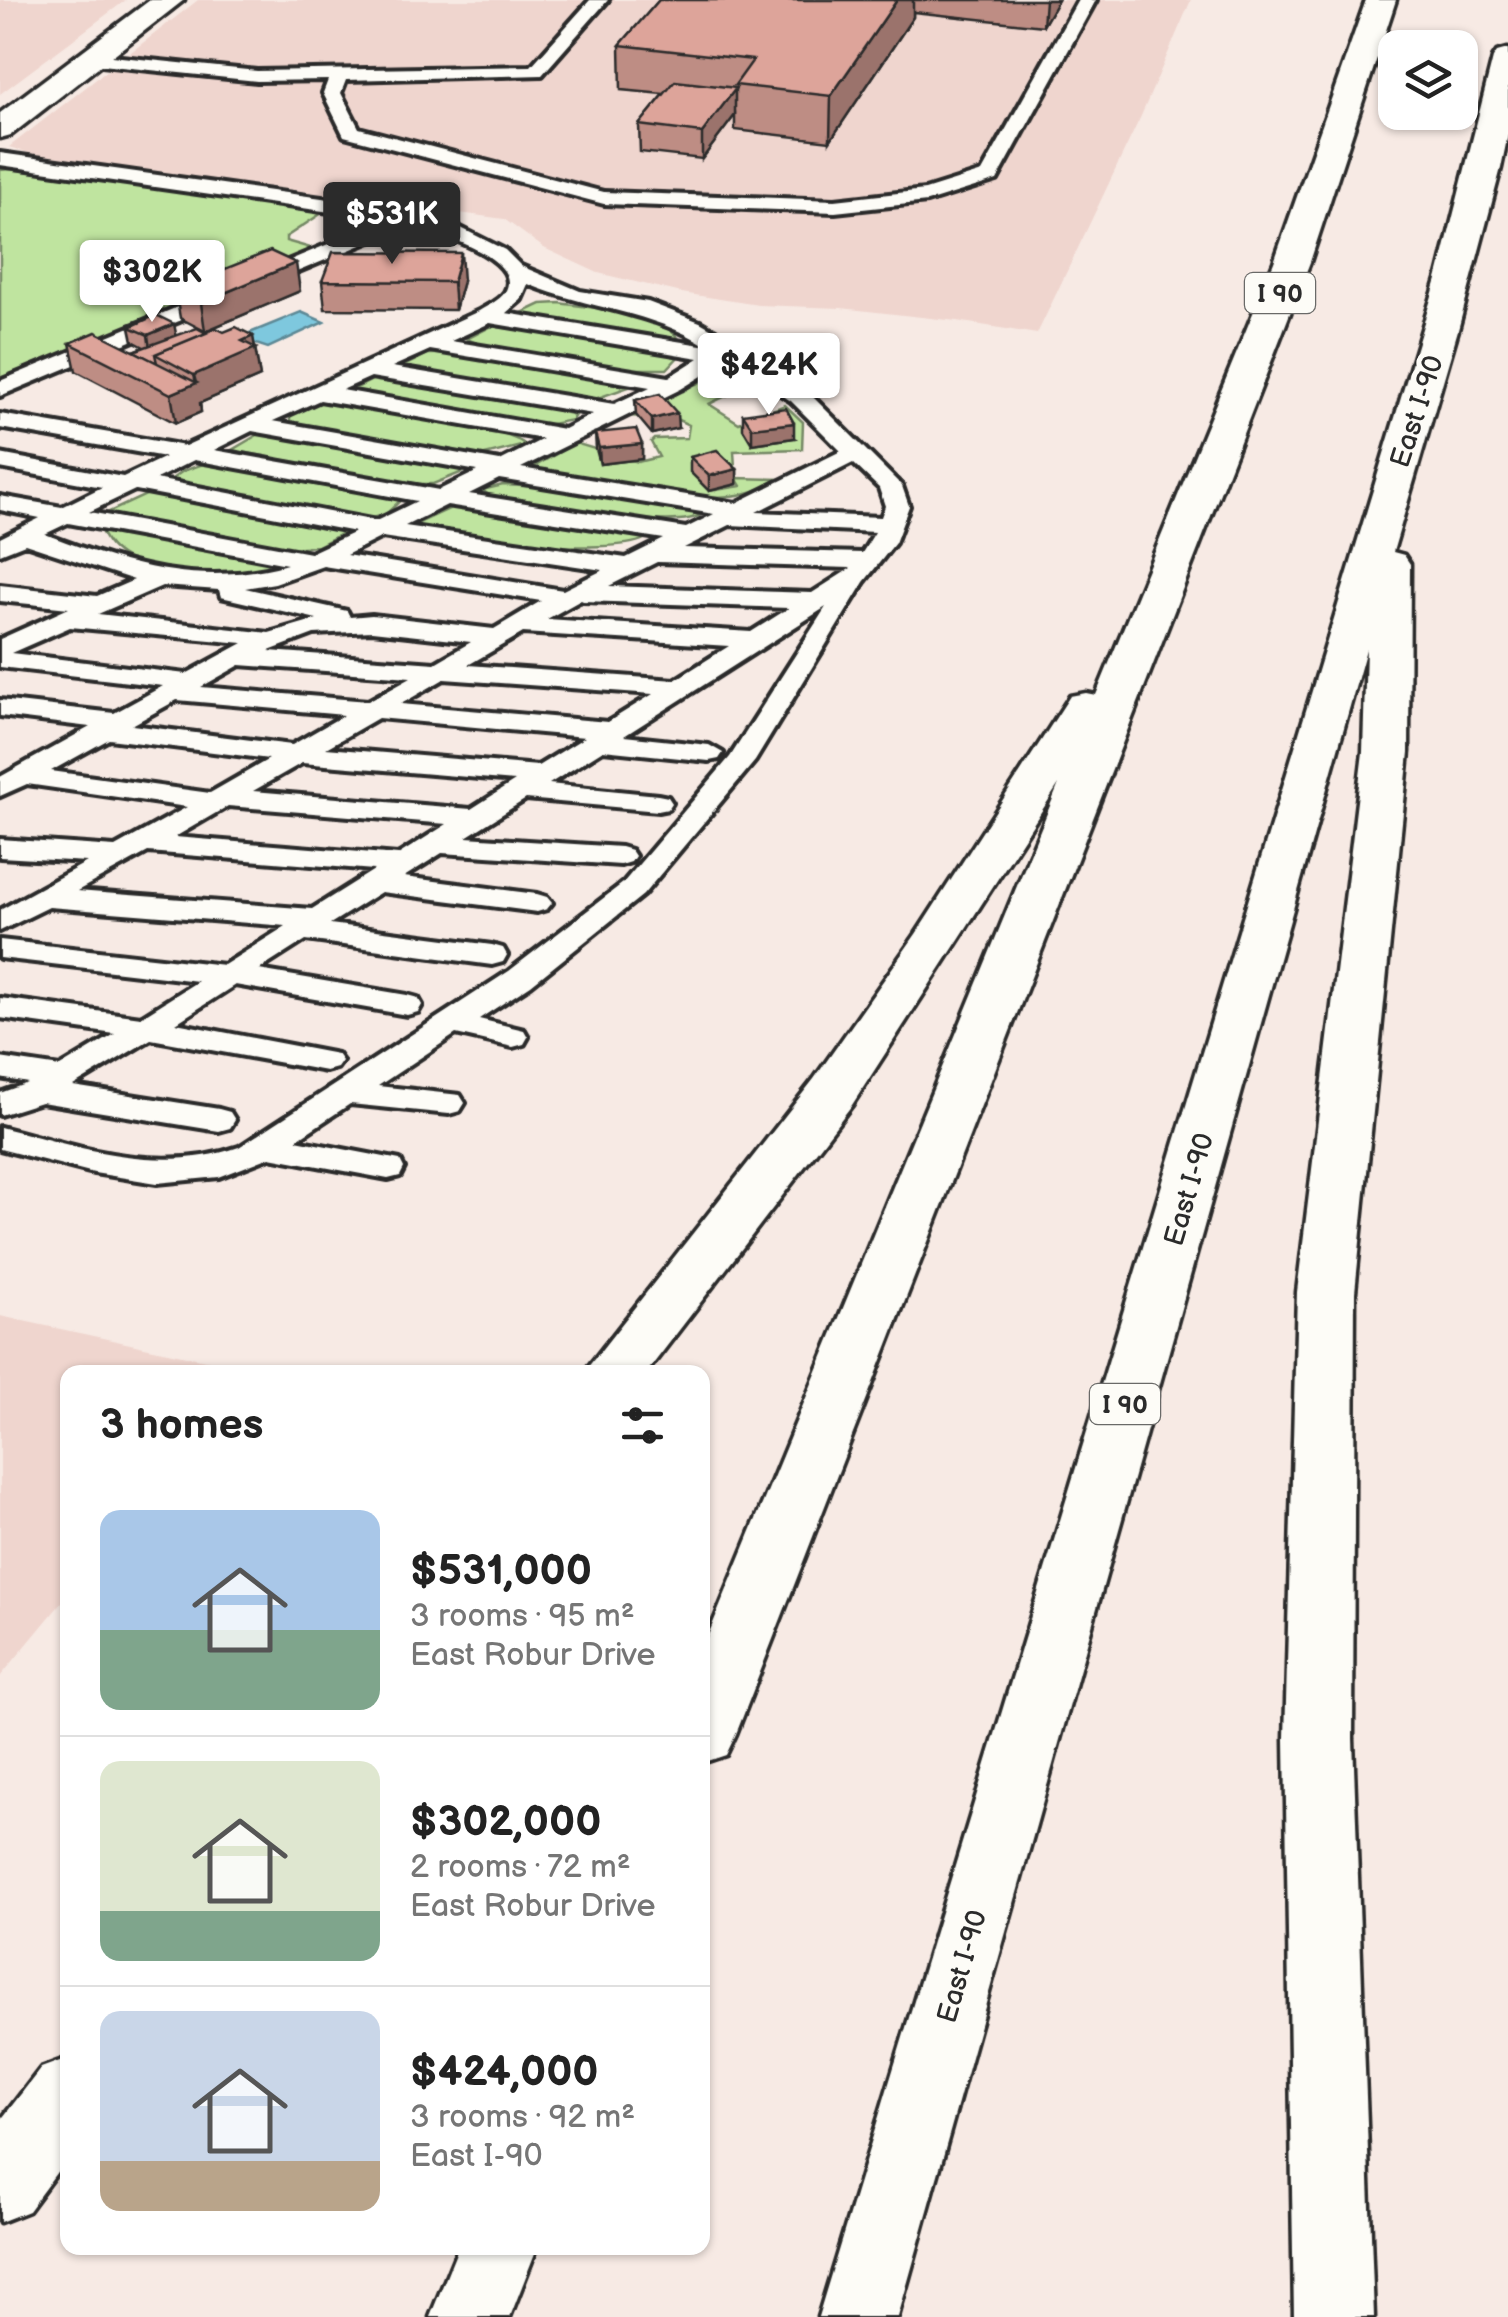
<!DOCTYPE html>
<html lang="en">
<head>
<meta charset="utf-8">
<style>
  body { margin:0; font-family:"Balsamiq Sans",sans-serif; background:#f2f2f2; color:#222; height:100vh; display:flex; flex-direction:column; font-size:38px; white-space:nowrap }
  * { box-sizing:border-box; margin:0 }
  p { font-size:32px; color:#767676 }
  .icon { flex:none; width:55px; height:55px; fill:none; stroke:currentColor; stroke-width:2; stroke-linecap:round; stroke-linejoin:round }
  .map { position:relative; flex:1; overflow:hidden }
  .panel { position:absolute; left:60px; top:1365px; width:650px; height:890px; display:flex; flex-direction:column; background:#fff; border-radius:20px; box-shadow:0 2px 8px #0004 }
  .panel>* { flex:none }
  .controls { position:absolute; left:1378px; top:30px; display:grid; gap:20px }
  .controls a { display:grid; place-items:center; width:100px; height:100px; border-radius:20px; background:#fff; box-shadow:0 2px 8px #0004; font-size:50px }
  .price { position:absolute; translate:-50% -85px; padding:0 22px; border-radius:10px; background:#fff; color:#222; font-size:32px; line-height:65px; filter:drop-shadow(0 2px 5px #0008) }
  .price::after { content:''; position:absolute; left:50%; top:60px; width:30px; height:22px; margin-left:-15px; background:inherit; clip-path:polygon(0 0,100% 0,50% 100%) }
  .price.active { background:#2b2b2b; color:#fff }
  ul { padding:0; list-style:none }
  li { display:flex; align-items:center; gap:30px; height:250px; padding:0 40px }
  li+li { border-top:2px solid #e0e0e0 }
  li span { display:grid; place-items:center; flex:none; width:280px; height:200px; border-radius:20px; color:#555 }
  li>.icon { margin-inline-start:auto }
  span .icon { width:120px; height:120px; fill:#fffc; stroke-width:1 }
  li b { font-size:42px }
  h2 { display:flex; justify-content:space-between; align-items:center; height:120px; padding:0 40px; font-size:42px }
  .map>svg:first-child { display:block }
</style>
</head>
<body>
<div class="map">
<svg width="1508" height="2317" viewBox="0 0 1508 2317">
  <rect width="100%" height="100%" fill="#f7eae4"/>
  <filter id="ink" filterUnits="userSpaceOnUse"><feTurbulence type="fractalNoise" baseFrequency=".01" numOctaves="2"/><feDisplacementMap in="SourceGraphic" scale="20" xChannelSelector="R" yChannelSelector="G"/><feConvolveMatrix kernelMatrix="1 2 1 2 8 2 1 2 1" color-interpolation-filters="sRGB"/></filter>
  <g filter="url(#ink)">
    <g fill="#efd5ce">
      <polygon points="0,0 126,0 0,94"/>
      <polygon points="198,0 1191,0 1141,116 1037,334 957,321 841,308 758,305 682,293 598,273 544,248 504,219 39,156 9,147"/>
      <polygon points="0,1316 256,1371 68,1372 67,1596 0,1677"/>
    </g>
    <g fill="#bfe49f" stroke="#758865" stroke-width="2.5">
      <polygon points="11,169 325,211 286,237 286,241 314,249 0,381 0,170"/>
      <path d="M560,303C595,309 657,310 680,340L520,314L541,304Z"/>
      <polygon points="492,326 681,354 667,369 627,369 483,346 467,339"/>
      <path d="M428,354C478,351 579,373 629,387L595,399L402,367Z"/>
      <path d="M727,370L746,374L755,382L709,404L739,423L785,405L803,422L802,449L734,451L735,467L720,461L693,465L691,472L710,491L741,486L736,478L778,479C756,493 737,497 711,497L532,468L575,443L638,462L659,457L651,442L654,439L687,438L689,425L674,418L625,416Z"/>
      <polygon points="378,377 516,400 575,415 572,420 541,426 351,391"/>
      <path d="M321,402C349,402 516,429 525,445L481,456L290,422V415Z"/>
      <polygon points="259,434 455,466 463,472 433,484 407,484 232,450"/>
      <polygon points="203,464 244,468 403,498 386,514 365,520 166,483 183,471"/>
      <path d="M503,485L544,487L703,513C679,535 527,502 490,496L482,490Z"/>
      <polygon points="150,493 346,531 318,546 287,548 107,513"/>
      <path d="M453,507L644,537V539C612,556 443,541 414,525Z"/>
      <path d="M104,529L271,562L276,565L272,569C226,575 120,584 101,530Z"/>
    </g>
    <polygon fill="#7ec8de" stroke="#5d8996" stroke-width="2.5" points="301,312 324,322 268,348 244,340 245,335"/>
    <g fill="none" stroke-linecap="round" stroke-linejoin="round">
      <g stroke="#2b2b2b" stroke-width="8">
        <g id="lane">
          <polygon points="590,0 608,0 542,75 346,80 341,93 359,128 604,192 835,200 925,190 982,172 1078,0 1096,0 997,180 927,202 835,212 604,204 344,136 323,93 328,80 257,81 92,64 83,59 92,54 257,71 531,66"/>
          <path d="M0,153L365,204L461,228L505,250L521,266L580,291L648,302L700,322L738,344L807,391L902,486L909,506L895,543L864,582L755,761L643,895L531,985L479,1019L524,1030L528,1037L524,1044L513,1047L456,1034L378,1086L460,1095L465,1103L460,1111L449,1114L350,1104L296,1140L400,1160L404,1168L400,1176L388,1179L270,1157L219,1177L157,1183L94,1173L0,1149V1127C79,1147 158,1175 239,1147L509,971L623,883L730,757L826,607L624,736L709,745L723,753L719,759L709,761L603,750L549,784L658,795L668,797L672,803L668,809L658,811L526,799L466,837L621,847L631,850L635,856L631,862L621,865L442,853L404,877L537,894L547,897L552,903L547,909L537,912L381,892L330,924L492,945L503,948L507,955L503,962L492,965L306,940L259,970L407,995L418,998L422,1005L418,1012L407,1015L235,985L176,1023L337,1054L342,1061L337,1068L326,1071L151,1039L73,1086L219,1109L230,1112L235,1120L230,1128L219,1131L41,1102L0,1115V1093L28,1083L0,1078V1058L60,1067L115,1034L0,1018V998L141,1017L198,981L0,958V940L224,965L286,926L49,907L0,931V910L87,862L0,857V839L115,847L187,807L27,784L0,796V777L90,727L0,716V700L114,713L163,686L0,667V639L69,608L0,601V585L97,596L134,580L25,544L0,554V538L40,518L0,510V496L62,507L102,487L0,468V454L123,477L165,457L0,428V414L185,446L479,311C487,306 500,300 505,292C526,258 430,230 409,225L0,396V381L386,220L0,165ZM528,284C588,309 652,311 707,346L506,313L521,300ZM490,323L699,358L669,377L451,341ZM430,350L650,387L614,404L392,367ZM728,360L791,401L841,451L736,503L521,468L681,389ZM371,377L593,414L564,429L342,390ZM320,400L543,439L500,461L273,421ZM252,431L478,471L439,490L214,450ZM194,460L417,501L376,521L156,479ZM853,463L879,488L885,506L881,517L756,512ZM499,479L714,514L686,528L469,494ZM135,490H136L355,532L310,553L89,512ZM447,505L664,539L626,558L405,526ZM68,523L287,564C202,588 124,565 45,534ZM730,525L875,532L862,553L684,548ZM382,537L603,570L563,590L346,555ZM657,562H658L851,568L812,593L609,586ZM323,566L541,601L494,629L372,615L350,617L347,611L245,588L275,583ZM162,586L219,590L221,597L317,619L269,633L98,614ZM581,600L583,601L789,608L751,632L547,619ZM70,627L243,643L186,674L11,653ZM372,631L471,642L435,663L269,651L314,634ZM523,633L729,646L675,680L468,665ZM240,665L411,677L368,701L201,687ZM444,679L653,694L608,722L401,704ZM177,700L344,715L292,745L132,725ZM378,718L585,737L538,766L326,748ZM109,739L269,759L210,793L51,771ZM302,763L515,781L471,809L253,791ZM228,806L447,824L398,855L175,837ZM148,852L374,870L312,909L77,891Z"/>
        </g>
      </g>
      <g stroke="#2b2b2b" stroke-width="7">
        <polygon id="street" points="150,0 184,0 11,135 0,138 0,113"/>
      </g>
      <g stroke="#2b2b2b" stroke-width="7">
        <g id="highway">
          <polygon points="1366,0 1396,0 1310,262 736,1734 726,1755 702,1763 702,1650 1059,784 852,1105 647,1372 584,1372 814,1079 916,934 1070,696 1086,693 1096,695 1274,262"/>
          <polygon points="1508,49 1508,134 1501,168 1458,330 1393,552 1404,555 1410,564 1409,752 1355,1292 1353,1739 1374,2317 1294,2317 1285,1739 1297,1292 1363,752 1366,649 898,2317 818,2317 1438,276 1493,58 1497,52"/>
          <polygon points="68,2058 68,2157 28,2211 0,2222 0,2121 41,2068"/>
          <polygon points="458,2248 537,2248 510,2317 430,2317"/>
        </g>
      </g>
      <use href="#lane" fill="#fdfcf7" fill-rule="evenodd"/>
      <use href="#street" fill="#fdfcf7" fill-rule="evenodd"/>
      <use href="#highway" fill="#fdfcf7" fill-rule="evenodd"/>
    </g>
    <g fill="#be8d84" stroke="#2b2b2b" stroke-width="2.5">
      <polygon points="659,0 1058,0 1043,26 913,12 913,17 830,141 735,130 735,115 702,159 640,152 639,125 664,94 621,90 620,45"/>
      <polygon points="322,281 463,281 455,310 325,309"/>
      <polygon points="175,289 300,291 205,331 180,318"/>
      <polygon points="130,327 176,336 206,333 255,347 260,377 200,403 201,412 176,423 76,371 70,343 134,351 144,347 133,341"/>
      <polygon points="635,400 678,428 652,434 636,415"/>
      <polygon points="743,414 794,438 752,444 743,429"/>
      <polygon points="595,433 642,444 642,459 600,464 596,449"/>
      <polygon points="690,457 737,469 737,484 709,491 690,472"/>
    </g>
    <g fill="#9b736c" stroke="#2b2b2b" stroke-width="2.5">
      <polygon points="897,0 913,0 913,17 830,141 831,96"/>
      <polygon points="1045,0 1058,0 1043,26"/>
      <polygon points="735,89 735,115 702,159 702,133"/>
      <polygon points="461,253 463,281 455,310 453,282"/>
      <polygon points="296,263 300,291 205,331 201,303"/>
      <polygon points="174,324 177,338 150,350 148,335"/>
      <polygon points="253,336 260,377 200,403 201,412 176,423 171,394 196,383 194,375 242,341"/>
      <polygon points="677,413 678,428 652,434 652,419"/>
      <polygon points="794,423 794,438 752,444 752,428"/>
      <polygon points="642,444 642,459 600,464 599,448"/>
      <polygon points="737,469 737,484 709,491 709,476"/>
    </g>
    <g fill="#dda49a" stroke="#2b2b2b" stroke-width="2.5">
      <polygon points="659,0 897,0 831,96 735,85 753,60 620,45"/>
      <polygon points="675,81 736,88 702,133 639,125"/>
      <polygon points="270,251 296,263 201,303 175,289"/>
      <polygon points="333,252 461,253 453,282 322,281"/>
      <polygon points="156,315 174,324 148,335 130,327"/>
      <polygon points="236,327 253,336 242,341 256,348 194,375 155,354 216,328 224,332"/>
      <polygon points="197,328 206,333 155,354 157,363 134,351"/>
      <polygon points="96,332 197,383 171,394 70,343"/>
      <polygon points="660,394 677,413 652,419 635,400"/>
      <polygon points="786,408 794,423 752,428 743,414"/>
      <polygon points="636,429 642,444 599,448 595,433"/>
      <polygon points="717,450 737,469 709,476 690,457"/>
    </g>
  </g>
  <g text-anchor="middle" stroke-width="10" stroke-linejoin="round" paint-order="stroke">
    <g fill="#fdfcf7" stroke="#6a6a68" stroke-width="2.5">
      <rect x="1245" y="273" width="70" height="40" rx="8"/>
      <rect x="1090" y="1384" width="70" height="40" rx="8"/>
    </g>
    <g font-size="25" font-weight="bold" fill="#2b2b2b">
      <text x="1280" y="302">I 90</text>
      <text x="1125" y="1413">I 90</text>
    </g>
    <g font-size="28" fill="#2b2b2b" stroke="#fdfcf7">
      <text transform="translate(1416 411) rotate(-72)" y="10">East I-90</text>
      <text transform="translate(1188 1189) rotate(-74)" y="10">East I-90</text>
      <text transform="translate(961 1966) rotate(-74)" y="10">East I-90</text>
    </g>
  </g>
</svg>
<div class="controls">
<a><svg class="icon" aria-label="layers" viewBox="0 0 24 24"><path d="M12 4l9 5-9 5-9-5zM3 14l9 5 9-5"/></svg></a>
</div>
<b class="price active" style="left:392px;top:267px">$531K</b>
<b class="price" style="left:152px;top:325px">$302K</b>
<b class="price" style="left:769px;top:418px">$424K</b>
<section class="panel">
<h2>3 homes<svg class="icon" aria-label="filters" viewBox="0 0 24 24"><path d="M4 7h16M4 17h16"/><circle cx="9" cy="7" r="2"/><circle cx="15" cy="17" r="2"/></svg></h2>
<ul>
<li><span style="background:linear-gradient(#a9c7e8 60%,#7fa58c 0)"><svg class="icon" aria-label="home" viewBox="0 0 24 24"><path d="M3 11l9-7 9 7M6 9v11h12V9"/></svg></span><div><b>$531,000</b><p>3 rooms · 95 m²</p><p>East Robur Drive</p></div></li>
<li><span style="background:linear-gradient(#dfe7d0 75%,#7fa58c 0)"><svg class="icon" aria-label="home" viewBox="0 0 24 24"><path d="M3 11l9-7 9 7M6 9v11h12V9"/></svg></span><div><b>$302,000</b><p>2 rooms · 72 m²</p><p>East Robur Drive</p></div></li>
<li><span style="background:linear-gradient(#c9d6e8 75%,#b9a48a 0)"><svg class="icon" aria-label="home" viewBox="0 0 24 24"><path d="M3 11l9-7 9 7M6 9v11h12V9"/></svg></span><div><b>$424,000</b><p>3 rooms · 92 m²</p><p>East I-90</p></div></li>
</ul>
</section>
</div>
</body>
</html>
